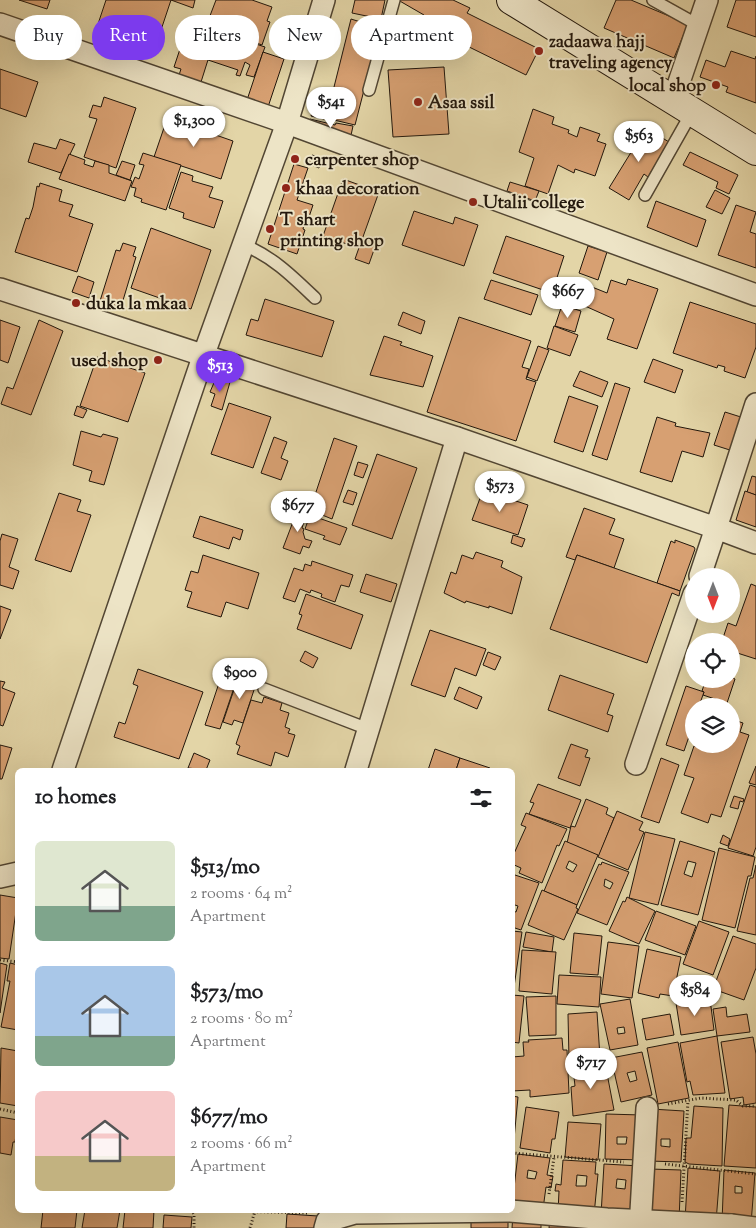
<!DOCTYPE html>
<html lang="en">
<head>
<meta charset="utf-8">
<style>
  body { margin:0; font-family:"Sorts Mill Goudy",serif; background:#f6f6f6; color:#202124; height:100vh; display:flex; flex-direction:column; font-size:19px; white-space:nowrap }
  * { box-sizing:border-box; margin:0 }
  p { font-size:16px; color:#757577 }
  .icon { flex:none; width:28px; height:28px; fill:none; stroke:currentColor; stroke-width:2; stroke-linecap:round; stroke-linejoin:round }
  .map { position:relative; flex:1; overflow:hidden }
  .details { position:absolute; left:15px; top:768px; width:500px; height:445px; display:flex; flex-direction:column; background:#fff; border-radius:8px; box-shadow:0 5px 20px #0002 }
  .details>* { flex:none }
  .guide { position:absolute; left:15px; top:15px; width:500px; height:45px; display:flex; gap:10px }
  .needle { width:32px; rotate:180deg }
  .fabs { position:absolute; left:685px; top:568px; display:grid; gap:10px }
  .fabs a { display:grid; place-items:center; width:55px; height:55px; border-radius:50%; background:#fff; box-shadow:0 5px 20px #0002; font-size:25px }
  .price { position:absolute; translate:-50% -42px; padding:0 11px; border-radius:18px; background:#fff; color:#222; font-size:16px; line-height:32px; filter:drop-shadow(0 1px 2px #0008) }
  .price::after { content:''; position:absolute; left:50%; top:30px; width:15px; height:11px; margin-left:-8px; background:inherit; clip-path:polygon(0 0,100% 0,50% 100%) }
  .price.active { background:#7c3aed; color:#fff }
  ul { padding:0; list-style:none }
  li { display:flex; align-items:center; gap:15px; height:125px; padding:0 20px }
  li span { display:grid; place-items:center; flex:none; width:140px; height:100px; border-radius:8px; color:#555 }
  li>.icon { margin-inline-start:auto }
  span .icon { width:60px; height:60px; fill:#fffc; stroke-width:1 }
  li b { font-size:21px }
  h2 { display:flex; justify-content:space-between; align-items:center; height:60px; padding:0 20px; font-size:21px }
  .pill { padding:0 18px; border-radius:22px; background:#fff; box-shadow:0 5px 20px #0002; font-size:18px; line-height:45px }
  .pill.active { background:#7c3aed; color:#fff }
  .map>svg:first-child { display:block }
</style>
</head>
<body>
<div class="map">
<svg width="756" height="1228" viewBox="0 0 756 1228">
  <rect width="100%" height="100%" fill="#e3d5a7"/>
  <filter id="stains"><feTurbulence type="fractalNoise" baseFrequency=".004" numOctaves="4"/><feColorMatrix values="0 0 0 0 .2 0 0 0 0 .09 0 0 0 0 .02 0 0 0 .5 -.17"/></filter>
  <radialGradient id="worn" r=".72"><stop offset=".6" stop-color="#630" stop-opacity="0"/><stop offset="1" stop-color="#630" stop-opacity=".3"/></radialGradient>
  <g fill="#d7a072" stroke="#22170c" fill-rule="evenodd">
    <polygon points="19,0 50,0 47,9"/>
    <polygon points="106,0 171,0 155,48 97,27"/>
    <polygon points="171,0 195,0 193,8"/>
    <polygon points="216,0 252,0 272,7 267,21 270,22 262,45 215,28 216,24 208,21"/>
    <polygon points="355,0 385,0 381,19 352,13"/>
    <polygon points="398,0 453,0 470,8 467,13 539,49 526,75 461,43 450,38 449,41 418,26 424,15"/>
    <polygon points="616,0 631,0 688,24 674,58 604,28"/>
    <polygon points="736,0 756,0 756,37 727,27"/>
    <polygon points="351,19 380,28 355,125 334,120 335,115 325,112 324,119 311,116 317,92 332,95"/>
    <polygon points="217,31 265,47 254,77 246,75 250,65 245,62 240,76 236,75 238,70 208,60"/>
    <polygon points="185,34 213,44 201,82 179,75 181,69 174,67"/>
    <polygon points="731,51 755,59 756,56 756,103 726,92 728,87 700,77 706,60 725,67"/>
    <polygon points="263,52 284,59 267,110 246,103"/>
    <polygon points="444,67 449,134 393,137 388,70"/>
    <polygon points="0,69 38,82 26,117 0,108"/>
    <polygon points="104,97 136,108 116,168 84,157 97,119 89,117 93,105 101,107"/>
    <polygon points="533,109 554,117 552,124 569,130 568,133 577,137 580,127 600,134 597,141 606,144 595,176 575,169 574,173 558,165 548,194 525,186 534,158 519,152"/>
    <polygon points="167,119 189,126 191,121 212,128 210,133 233,141 221,179 154,157"/>
    <polygon points="310,119 335,125 336,123 353,126 350,140 307,130"/>
    <polygon points="646,128 669,142 648,177 644,174 629,200 609,188"/>
    <polygon points="60,139 75,144 61,173 28,162 34,143 56,149"/>
    <polygon points="690,152 738,175 729,194 716,188 718,182 683,165"/>
    <polygon points="143,153 181,165 166,210 141,202 142,199 134,196 136,188 131,187 135,177 139,179 144,165 139,164"/>
    <polygon points="69,154 85,160 84,164 93,167 95,161 109,165 109,173 132,181 125,201 59,179"/>
    <polygon points="312,155 322,158 319,168 309,164"/>
    <polygon points="122,161 135,165 130,180 116,175"/>
    <polygon points="294,164 308,168 297,200 313,205 306,226 304,225 303,229 305,230 297,254 268,244"/>
    <polygon points="181,172 193,176 192,181 213,187 209,197 223,201 214,228 183,218 184,213 169,208"/>
    <polygon points="343,179 379,192 359,248 323,236"/>
    <polygon points="510,182 539,191 535,201 507,191"/>
    <polygon points="40,183 62,190 59,201 73,205 69,216 93,224 77,272 15,252 26,218 29,219 33,207 37,186 39,187"/>
    <polygon points="715,190 730,198 722,214 706,207"/>
    <polygon points="656,201 706,220 697,247 647,227"/>
    <polygon points="736,205 756,212 750,232 756,234 756,268 718,255"/>
    <polygon points="414,211 453,224 455,217 478,225 464,266 402,245"/>
    <polygon points="151,228 211,250 191,309 131,288"/>
    <polygon points="506,236 564,256 552,293 493,273"/>
    <polygon points="361,242 375,247 369,264 355,259"/>
    <polygon points="123,243 136,247 133,256 136,257 121,307 100,301 116,250 120,251"/>
    <polygon points="588,246 607,252 598,280 579,273"/>
    <polygon points="78,276 94,282 89,298 72,292"/>
    <polygon points="628,279 658,289 637,349 607,339 614,319 585,306 592,287 607,293 611,280 626,285"/>
    <polygon points="491,280 538,295 531,315 484,299"/>
    <polygon points="265,299 334,321 322,357 246,335 251,319 258,321"/>
    <polygon points="690,302 756,324 756,347 745,378 724,371 725,367 718,365 717,368 673,353"/>
    <polygon points="562,305 581,311 575,332 555,326"/>
    <polygon points="403,312 425,321 421,334 398,325"/>
    <polygon points="459,317 531,341 522,367 529,369 526,379 536,382 516,441 427,412"/>
    <polygon points="0,320 20,327 8,363 0,360"/>
    <polygon points="39,320 63,331 31,415 1,404 7,387 13,389"/>
    <polygon points="554,326 578,335 570,356 547,348"/>
    <polygon points="384,336 402,342 400,345 433,356 423,387 370,375"/>
    <polygon points="538,346 549,350 537,381 527,377"/>
    <polygon points="97,357 145,373 128,422 80,406"/>
    <polygon points="653,359 683,370 675,393 644,382"/>
    <polygon points="580,371 608,382 602,397 573,386"/>
    <polygon points="216,378 230,382 222,410 211,406 215,394 210,392"/>
    <polygon points="615,383 630,388 607,460 592,455"/>
    <polygon points="569,396 598,406 583,452 554,442"/>
    <polygon points="229,403 271,417 253,468 211,454"/>
    <polygon points="77,406 87,410 83,418 74,415"/>
    <polygon points="725,412 744,418 733,451 714,445"/>
    <polygon points="657,417 676,423 675,426 710,433 703,457 682,451 672,482 640,472"/>
    <polygon points="81,431 101,437 103,434 118,438 104,485 89,481 92,471 73,465"/>
    <polygon points="274,437 287,442 281,458 288,461 281,480 261,473"/>
    <polygon points="334,438 357,446 332,519 310,510"/>
    <polygon points="377,454 417,468 392,539 352,525"/>
    <polygon points="358,462 368,465 363,478 354,475"/>
    <polygon points="752,476 756,477 756,495 747,492"/>
    <polygon points="348,490 357,493 353,505 343,502"/>
    <polygon points="483,490 528,505 518,535 472,520"/>
    <polygon points="745,491 756,495 756,527 736,520"/>
    <polygon points="59,493 81,500 77,511 91,515 71,572 35,560"/>
    <polygon points="299,506 308,509 302,528 304,529 303,532 305,539 312,541 309,548 303,546 300,554 283,548"/>
    <polygon points="584,508 615,519 609,534 624,539 614,568 577,555 575,560 566,557"/>
    <polygon points="310,515 347,528 340,545 323,539 325,536 305,529"/>
    <polygon points="200,516 243,530 240,540 233,537 229,549 193,537"/>
    <polygon points="2,534 18,539 9,567 19,571 13,589 0,585 0,541"/>
    <polygon points="513,535 525,539 522,547 511,543"/>
    <polygon points="675,540 694,547 695,549 680,591 657,583 671,541 675,543"/>
    <polygon points="476,552 503,561 501,567 522,577 512,614 489,606 489,608 466,601 465,603 444,593 451,572 456,574 462,555 473,559"/>
    <polygon points="203,555 259,573 248,609 226,602 221,617 187,607 192,592 185,590 191,571 198,573"/>
    <polygon points="577,555 680,591 679,596 672,593 647,663 550,629"/>
    <polygon points="312,561 353,575 349,587 341,585 335,602 321,597 322,594 311,590 310,593 300,589 295,602 283,598 294,568 303,571 305,564 311,566"/>
    <polygon points="366,574 397,584 391,602 360,592"/>
    <polygon points="751,584 756,586 756,659 731,651 731,641 722,641 728,623 736,626"/>
    <polygon points="306,594 363,615 351,649 297,629 302,615 299,614"/>
    <polygon points="0,606 11,610 0,639"/>
    <polygon points="430,630 486,649 476,676 455,668 445,697 411,685"/>
    <polygon points="305,651 318,658 313,668 300,661"/>
    <polygon points="488,652 501,657 495,670 483,665"/>
    <polygon points="138,669 203,692 179,759 114,737 119,722 125,724 138,686 133,684"/>
    <polygon points="230,671 235,673 234,678 237,679 220,729 205,725 222,674 228,676"/>
    <polygon points="239,675 257,681 243,723 234,720 232,725 223,722"/>
    <polygon points="560,675 614,694 607,714 613,716 608,732 548,710"/>
    <polygon points="731,677 735,679 727,703 703,695 704,692 702,691 706,679"/>
    <polygon points="0,681 5,682 2,688 15,693 3,726 0,725"/>
    <polygon points="686,686 704,692 699,706 694,706 694,722 684,751 666,745"/>
    <polygon points="459,687 482,697 477,709 454,699"/>
    <polygon points="264,697 282,703 280,710 289,713 285,727 290,729 288,733 295,735 288,757 275,752 271,766 237,754 240,746 236,744 251,700 262,703"/>
    <polygon points="731,719 743,723 740,732 749,735 721,817 711,814 708,823 681,813 694,778 684,775 694,746 704,749 706,744 731,744"/>
    <polygon points="571,744 588,750 585,757 590,758 580,786 558,778"/>
    <polygon points="0,745 12,748 2,779 0,779"/>
    <polygon points="435,749 460,758 456,770 428,770"/>
    <polygon points="194,753 210,760 206,770 188,768"/>
    <polygon points="460,758 490,768 490,770 456,770"/>
    <polygon points="661,758 679,765 659,823 641,817"/>
    <polygon points="756,766 756,785 749,783"/>
    <polygon points="538,784 581,800 570,828 529,814 534,803 530,802"/>
    <polygon points="750,785 756,787 756,847 753,856 728,848"/>
    <polygon points="734,796 744,799 743,802 740,801 738,809 730,807"/>
    <polygon points="586,799 608,808 606,814 614,818 599,856 567,843 571,826 575,827"/>
    <polygon points="617,811 643,822 639,830 644,832 628,870 598,857"/>
    <polygon points="526,813 567,829 559,846 557,845 542,883 519,873 521,868 512,864 512,858 526,827 521,825"/>
    <polygon points="645,832 675,839 658,905 629,898"/>
    <polygon points="723,835 730,839 728,846 720,843"/>
    <path d="M565,841L598,855L577,905L544,891ZM569,861L577,865L573,872L566,868Z"/>
    <path d="M680,841L715,852L698,915L661,905ZM688,861L696,863L692,877L684,874Z"/>
    <polygon points="719,848 755,857 751,876 748,876 735,928 702,920"/>
    <path d="M602,862L629,872L607,925L577,913L599,864L601,865ZM605,879L613,883L610,889L604,886Z"/>
    <polygon points="756,865 756,935 737,931 750,878 753,878"/>
    <polygon points="512,874 539,883 521,930 512,927 512,911 516,912 518,906 512,904"/>
    <polygon points="542,890 577,905 576,908 578,909 564,940 528,925"/>
    <polygon points="0,895 18,898 9,959 0,958"/>
    <polygon points="627,897 655,911 639,944 609,931 623,901 625,902"/>
    <polygon points="656,911 696,926 685,955 645,940"/>
    <polygon points="699,921 729,932 713,975 683,964"/>
    <polygon points="512,931 522,932 514,987 512,987"/>
    <polygon points="526,932 554,937 552,952 523,947"/>
    <polygon points="574,933 602,936 598,975 570,973"/>
    <polygon points="733,936 756,944 756,968 744,1000 713,989"/>
    <polygon points="608,942 639,946 632,998 601,994"/>
    <polygon points="647,949 681,957 673,996 660,994 659,998 638,993"/>
    <polygon points="522,950 556,952 552,994 519,991"/>
    <polygon points="0,963 7,965 0,1013"/>
    <polygon points="10,963 18,965 18,1030 1,1027 10,981 7,981"/>
    <polygon points="559,975 601,977 599,1007 557,1004"/>
    <polygon points="512,995 524,996 519,1043 512,1042"/>
    <polygon points="556,996 556,1035 529,1036 526,997"/>
    <path d="M630,999L638,1045L610,1050L600,1004ZM624,1027L625,1033L618,1034L617,1028Z"/>
    <polygon points="710,999 714,1030 681,1035 676,1003"/>
    <polygon points="726,1007 727,1017 747,1014 750,1032 717,1036 713,1009"/>
    <polygon points="597,1012 600,1057 569,1060 568,1014"/>
    <polygon points="670,1014 674,1035 646,1040 642,1019"/>
    <polygon points="717,1036 725,1093 693,1095 690,1081 687,1082 680,1043"/>
    <polygon points="753,1037 756,1054 756,1103 744,1105 743,1097 730,1099 721,1042"/>
    <polygon points="562,1038 563,1050 567,1050 569,1093 530,1097 530,1090 512,1091 512,1057 524,1056 523,1042 529,1042 528,1040"/>
    <polygon points="678,1042 689,1098 658,1104 647,1048"/>
    <polygon points="1,1048 18,1051 18,1106 0,1103"/>
    <path d="M642,1052L652,1095L621,1102L611,1058ZM635,1071L637,1080L630,1082L627,1073Z"/>
    <polygon points="605,1063 614,1110 573,1116 571,1087 575,1086 573,1068"/>
    <polygon points="512,1096 518,1097 513,1150 512,1150"/>
    <polygon points="729,1105 756,1107 756,1168 724,1166"/>
    <polygon points="694,1106 723,1108 722,1166 689,1164 685,1162 686,1138 691,1138"/>
    <polygon points="526,1107 559,1112 555,1139 552,1139 550,1153 520,1148"/>
    <path d="M651,1109L684,1111L681,1162L649,1161ZM661,1139H670V1147L661,1146Z"/>
    <path d="M606,1114L642,1115L641,1160L605,1159ZM617,1137H627L626,1144H617Z"/>
    <polygon points="0,1117 18,1120 15,1142 13,1142 11,1155 0,1153"/>
    <polygon points="568,1122 601,1124 598,1160 565,1157"/>
    <path d="M518,1154L550,1158L547,1175L553,1176L551,1188L546,1187L543,1209L512,1205ZM528,1170L537,1172L535,1179L527,1178Z"/>
    <path d="M563,1160L596,1162L595,1174H598L594,1215L558,1212L559,1191H555L556,1184L561,1185ZM577,1175L587,1176L586,1186H576Z"/>
    <path d="M604,1164L641,1166L631,1217L601,1215ZM617,1179L626,1180L625,1189L616,1188Z"/>
    <polygon points="688,1168 720,1171 716,1222 685,1220"/>
    <polygon points="650,1169 681,1170 679,1221 648,1219"/>
    <path d="M724,1170L755,1173L751,1224L722,1222ZM735,1186L742,1187V1193H735Z"/>
    <polygon points="43,1210 77,1210 75,1228 41,1228"/>
    <polygon points="85,1210 120,1210 117,1228 82,1228"/>
    <polygon points="125,1210 154,1210 153,1228 123,1228"/>
    <polygon points="287,1214 318,1216 318,1228 286,1228"/>
    <polygon points="164,1215 192,1217 191,1228 163,1228"/>
    <polygon points="513,1215 541,1218 541,1228 512,1228"/>
    <polygon points="550,1218 583,1221 582,1228 549,1228"/>
    <polygon points="508,1219 508,1228 471,1228 471,1221"/>
  </g>
  <g fill="none" stroke-linecap="round" stroke-linejoin="round">
    <g stroke="#524633" stroke-width="14">
      <g id="lane">
        <polyline points="653,0 698,25"/>
        <polyline points="369,90 394,0"/>
        <polyline points="645,195 692,112"/>
        <path d="M244,245C273,257 292,276 315,298"/>
        <polyline points="264,689 368,729"/>
      </g>
    </g>
    <g stroke="#524633" stroke-width="24">
      <g id="street">
        <polyline points="0,24 287,123 324,0"/>
        <polyline points="673,100 707,0"/>
        <polyline points="0,289 457,438 716,528 756,404"/>
        <polyline points="700,576 716,528 756,543"/>
        <polyline points="636,764 694,594"/>
        <polyline points="63,770 204,354 287,123 756,295"/>
        <polyline points="356,770 457,438"/>
        <polyline points="0,877 18,873"/>
        <polyline points="325,1228 327,1221 355,1213 510,1211 607,1219 731,1225"/>
        <polyline points="640,1228 647,1108"/>
        <polyline points="730,1228 731,1225 756,1228"/>
      </g>
    </g>
    <g stroke="#22170c" stroke-width="30">
      <polyline id="secondary" points="511,0 756,151"/>
    </g>
    <g stroke="#22170c" stroke-width="3" stroke-dasharray="1 2.5" stroke-linecap="butt">
      <polyline points="0,960 18,962"/>
      <polyline points="668,1104 701,1098 736,1100 743,1106 756,1106"/>
      <polyline points="0,1109 18,1113"/>
      <polyline points="512,1153 624,1162"/>
      <polyline points="665,1164 756,1174"/>
      <polyline points="549,1194 554,1157"/>
      <polyline points="682,1202 688,1101"/>
      <polyline points="191,1210 194,1214 194,1228"/>
      <polyline points="194,1210 309,1213"/>
      <polyline points="250,1228 255,1211"/>
    </g>
    <use href="#lane" stroke="#ede4c6" stroke-width="11"/>
    <use href="#street" stroke="#ede4c6" stroke-width="21"/>
    <use href="#secondary" stroke="#ede4c6" stroke-width="28"/>
  </g>
  <g fill="#8f2418" stroke="#ede4c6" stroke-width="2">
    <circle cx="539" cy="51" r="5"/>
    <circle cx="716" cy="85" r="5"/>
    <circle cx="418" cy="102" r="5"/>
    <circle cx="295" cy="159" r="5"/>
    <circle cx="286" cy="188" r="5"/>
    <circle cx="473" cy="202" r="5"/>
    <circle cx="270" cy="229" r="5"/>
    <circle cx="76" cy="303" r="5"/>
    <circle cx="158" cy="360" r="5"/>
  </g>
  <g text-anchor="middle" stroke-width="4" stroke-linejoin="round" paint-order="stroke">
    <g font-size="18" font-weight="bold" fill="#22170c" stroke="#ede4c6" text-anchor="start">
      <text x="549" y="47">zadaawa hajj<tspan x="549" dy="21">traveling agency</tspan></text>
      <text x="706" y="91" text-anchor="end">local shop</text>
      <text x="428" y="108">Asaa ssil</text>
      <text x="305" y="165">carpenter shop</text>
      <text x="296" y="194">khaa decoration</text>
      <text x="483" y="208">Utalii college</text>
      <text x="280" y="225">T shart<tspan x="280" dy="21">printing shop</tspan></text>
      <text x="86" y="309">duka la mkaa</text>
      <text x="148" y="366" text-anchor="end">used shop</text>
    </g>
  </g>
  <rect width="100%" height="100%" filter="url(#stains)"/>
  <rect width="100%" height="100%" fill="url(#worn)"/>
</svg>
<div class="fabs">
<a><svg class="needle" viewBox="-14 -14 28 28"><path d="M0-13l5 13h-10z" fill="#e53935"/><path d="M0 13l5-13h-10z" fill="#757577"/></svg></a>
<a><svg class="icon" aria-label="locate" viewBox="0 0 24 24"><circle cx="12" cy="12" r="6"/><path d="M12 2v4M12 18v4M2 12h4M18 12h4"/></svg></a>
<a><svg class="icon" aria-label="layers" viewBox="0 0 24 24"><path d="M12 4l9 5-9 5-9-5zM3 14l9 5 9-5"/></svg></a>
</div>
<b class="price" style="left:331px;top:129px">$541</b>
<b class="price" style="left:194px;top:148px">$1,300</b>
<b class="price" style="left:639px;top:163px">$563</b>
<b class="price" style="left:568px;top:319px">$667</b>
<b class="price active" style="left:220px;top:393px">$513</b>
<b class="price" style="left:500px;top:513px">$573</b>
<b class="price" style="left:298px;top:533px">$677</b>
<b class="price" style="left:240px;top:700px">$900</b>
<b class="price" style="left:695px;top:1017px">$584</b>
<b class="price" style="left:591px;top:1090px">$717</b>
<div class="guide">
<a class="pill">Buy</a>
<a class="pill active">Rent</a>
<a class="pill">Filters</a>
<a class="pill">New</a>
<a class="pill">Apartment</a>
</div>
<section class="details">
<h2>10 homes<svg class="icon" aria-label="filters" viewBox="0 0 24 24"><path d="M4 7h16M4 17h16"/><circle cx="9" cy="7" r="2"/><circle cx="15" cy="17" r="2"/></svg></h2>
<ul>
<li><span style="background:linear-gradient(#dfe7d0 65%,#7fa58c 0)"><svg class="icon" aria-label="home" viewBox="0 0 24 24"><path d="M3 11l9-7 9 7M6 9v11h12V9"/></svg></span><div><b>$513/mo</b><p>2 rooms · 64 m²</p><p>Apartment</p></div></li>
<li><span style="background:linear-gradient(#a9c7e8 70%,#7fa58c 0)"><svg class="icon" aria-label="home" viewBox="0 0 24 24"><path d="M3 11l9-7 9 7M6 9v11h12V9"/></svg></span><div><b>$573/mo</b><p>2 rooms · 80 m²</p><p>Apartment</p></div></li>
<li><span style="background:linear-gradient(#f6c9c9 65%,#c2b280 0)"><svg class="icon" aria-label="home" viewBox="0 0 24 24"><path d="M3 11l9-7 9 7M6 9v11h12V9"/></svg></span><div><b>$677/mo</b><p>2 rooms · 66 m²</p><p>Apartment</p></div></li>
</ul>
</section>
</div>
</body>
</html>
